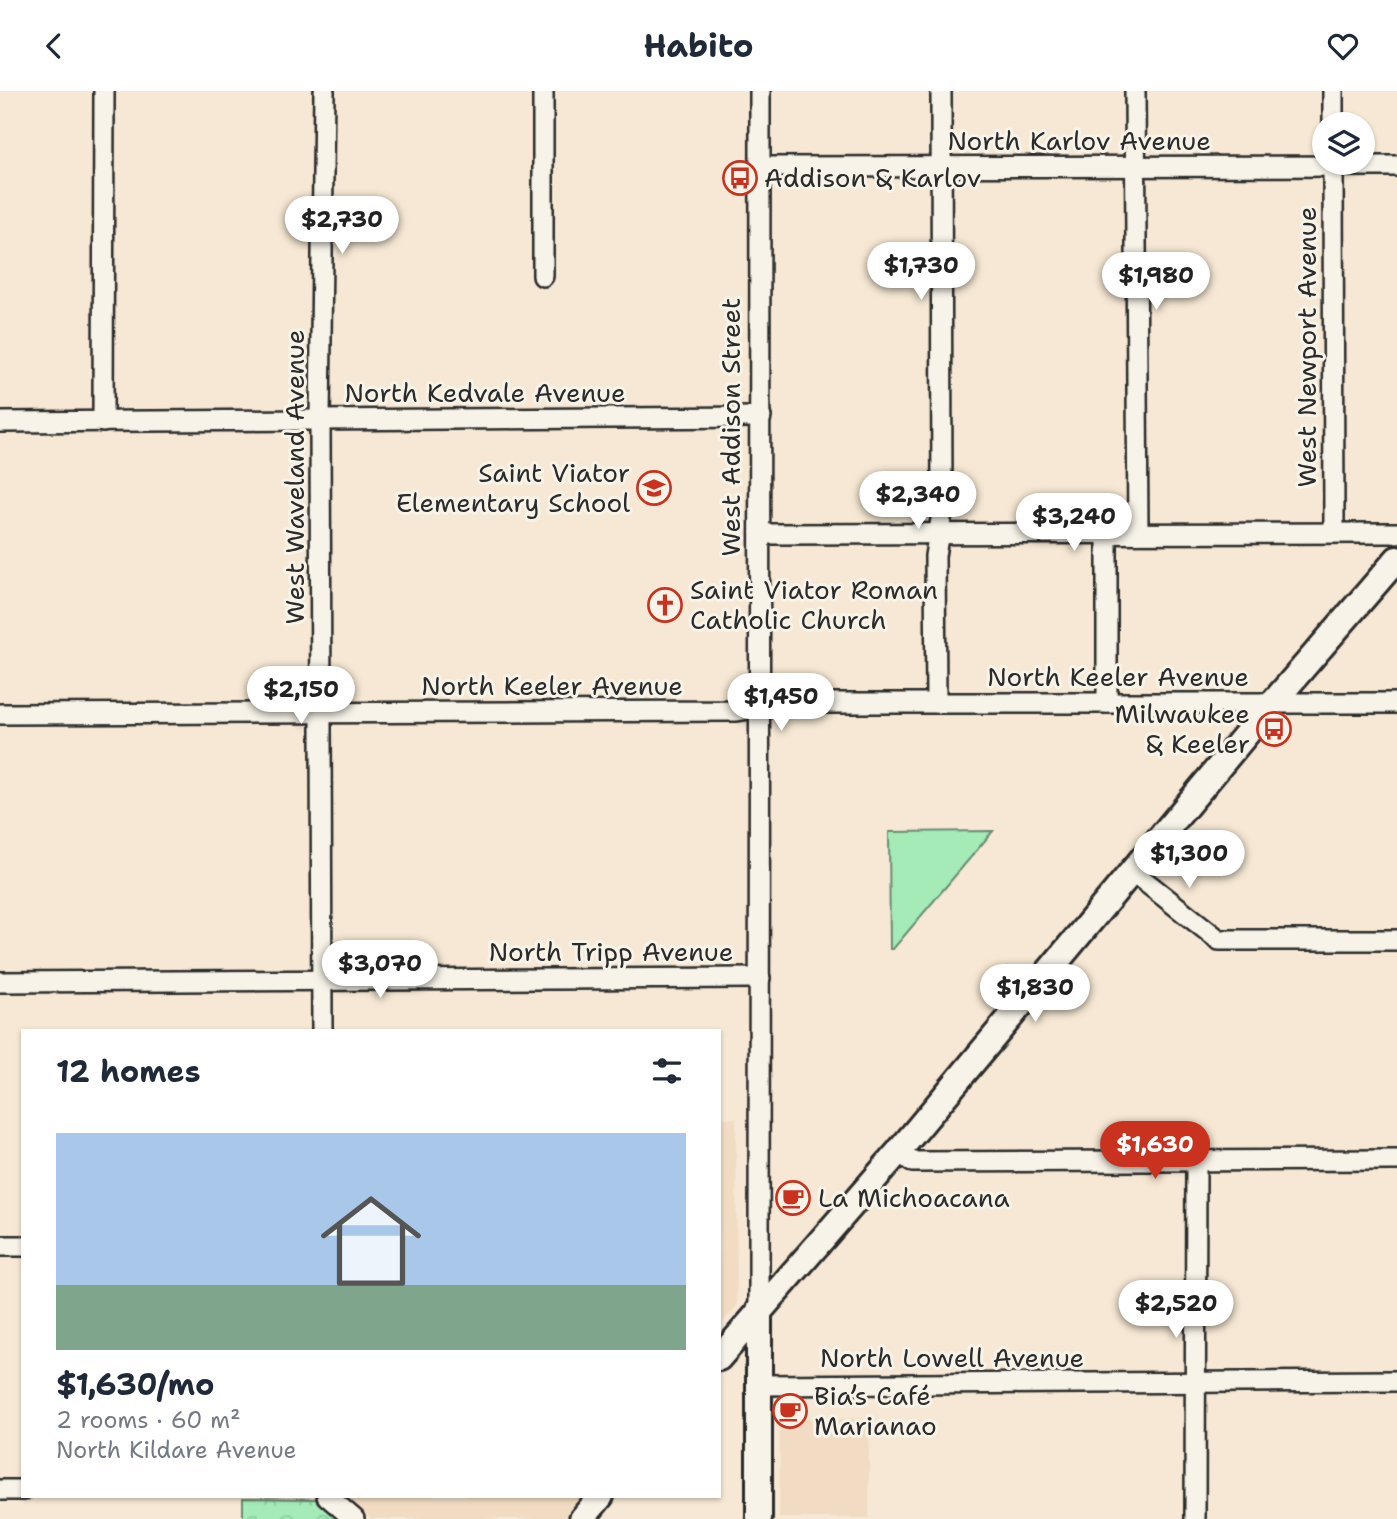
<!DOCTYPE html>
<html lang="en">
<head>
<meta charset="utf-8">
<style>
  body { margin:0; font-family:"Shantell Sans",sans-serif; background:#f6f6f7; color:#1f2937; height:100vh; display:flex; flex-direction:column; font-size:26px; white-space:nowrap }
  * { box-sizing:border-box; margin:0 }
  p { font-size:23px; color:#747a83 }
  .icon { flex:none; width:38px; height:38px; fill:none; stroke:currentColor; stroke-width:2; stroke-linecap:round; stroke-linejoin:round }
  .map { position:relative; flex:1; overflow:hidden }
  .drawer { position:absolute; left:21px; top:938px; width:700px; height:469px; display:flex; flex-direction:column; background:#fff; border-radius:0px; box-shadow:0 2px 5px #0004 }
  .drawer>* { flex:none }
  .controls { position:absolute; left:1312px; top:21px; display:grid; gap:14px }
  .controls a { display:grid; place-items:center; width:63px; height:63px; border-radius:50%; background:#fff; box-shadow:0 2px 5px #0004; font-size:35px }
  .price { position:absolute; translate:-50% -60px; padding:0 16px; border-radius:24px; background:#fff; color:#222; font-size:23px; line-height:46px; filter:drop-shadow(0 2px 4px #0008) }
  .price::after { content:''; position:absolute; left:50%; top:42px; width:21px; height:16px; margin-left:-10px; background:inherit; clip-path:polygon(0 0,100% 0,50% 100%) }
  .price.on { background:#c8321e; color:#fff }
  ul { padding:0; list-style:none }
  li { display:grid; align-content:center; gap:14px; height:371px; padding:0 35px }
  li+li { border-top:2px solid #e0e1e3 }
  li span { display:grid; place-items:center; height:217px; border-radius:0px; color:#555 }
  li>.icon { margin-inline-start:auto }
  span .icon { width:126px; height:126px; fill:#fffc; stroke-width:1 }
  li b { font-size:30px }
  h2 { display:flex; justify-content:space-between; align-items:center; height:84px; padding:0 35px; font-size:30px }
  header { display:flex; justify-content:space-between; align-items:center; height:91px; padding:0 35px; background:#fff; font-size:32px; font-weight:700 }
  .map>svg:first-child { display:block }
</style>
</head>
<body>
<header><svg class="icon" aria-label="back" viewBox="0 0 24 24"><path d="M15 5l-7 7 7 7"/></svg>Habito<svg class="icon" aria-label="heart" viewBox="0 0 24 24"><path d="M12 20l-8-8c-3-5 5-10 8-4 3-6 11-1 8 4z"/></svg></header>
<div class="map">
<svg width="1397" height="1428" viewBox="0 0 1397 1428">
  <defs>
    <pattern id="forest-crowns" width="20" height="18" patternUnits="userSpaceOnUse" patternTransform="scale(1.75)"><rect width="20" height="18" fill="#a4ebb8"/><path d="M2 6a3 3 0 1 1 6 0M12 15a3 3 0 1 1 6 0" fill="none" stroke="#8dca9e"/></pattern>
  </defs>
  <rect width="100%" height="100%" fill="#f6e8d4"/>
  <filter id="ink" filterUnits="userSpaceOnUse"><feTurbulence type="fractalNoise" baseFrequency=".0143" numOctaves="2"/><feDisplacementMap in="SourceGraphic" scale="14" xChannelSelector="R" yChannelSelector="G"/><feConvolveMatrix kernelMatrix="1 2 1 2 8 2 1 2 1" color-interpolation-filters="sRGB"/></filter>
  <g filter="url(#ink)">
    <g fill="#f1dcc3">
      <polygon points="719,1027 736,1027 737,1215 719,1236"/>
      <polygon points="780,1327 869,1328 869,1427 779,1427"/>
      <polygon points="346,1405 582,1405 563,1428 371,1428"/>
    </g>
    <polygon fill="url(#forest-crowns)" stroke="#688b72" stroke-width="2" points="243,1407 315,1408 340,1428 243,1428"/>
    <polygon fill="#a4ebb8" stroke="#688b72" stroke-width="2" points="993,740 893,858 890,858 889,741"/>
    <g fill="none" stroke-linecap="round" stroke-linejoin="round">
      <g stroke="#2b2b2b" stroke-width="24">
        <g id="minor">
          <polyline points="1135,0 1138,442"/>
          <polyline points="1333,33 1333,0"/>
          <polyline points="1333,72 1334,441"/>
          <polyline points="760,76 1397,75"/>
          <polyline points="543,185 543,0"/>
          <polyline points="0,331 761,326"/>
          <polyline points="103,331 104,0"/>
          <polyline points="761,443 1397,442"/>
          <polyline points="936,612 935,465 942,422 941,0"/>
          <polyline points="1107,612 1107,442"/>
          <polyline points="0,623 737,620 785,612 1397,612"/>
          <polyline points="1133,781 1219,849 1397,849"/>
          <polyline points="0,891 760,887"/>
          <polyline points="322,940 320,329 324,0"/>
          <polyline points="899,1060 912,1071 1397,1069"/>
          <polyline points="0,1155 23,1155"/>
          <polyline points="759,1219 760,0"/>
          <polyline points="759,1294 1397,1290"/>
          <polyline points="0,1399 23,1399"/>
          <polyline points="327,1405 354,1428"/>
          <polyline points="1195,1428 1196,1070"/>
        </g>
      </g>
      <g stroke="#2b2b2b" stroke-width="30">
        <g id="major">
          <polyline points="719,1267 899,1060 1258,629 1397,468"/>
          <polyline points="582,1428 601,1405"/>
          <polyline points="759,1428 759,1219"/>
        </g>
      </g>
      <use href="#minor" stroke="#f7f3e8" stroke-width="19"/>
      <use href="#major" stroke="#f7f3e8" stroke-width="24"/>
    </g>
  </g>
  <defs>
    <g id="bus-ring" transform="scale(1.75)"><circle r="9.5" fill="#f7f3e8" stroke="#c8321e" stroke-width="1.5"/><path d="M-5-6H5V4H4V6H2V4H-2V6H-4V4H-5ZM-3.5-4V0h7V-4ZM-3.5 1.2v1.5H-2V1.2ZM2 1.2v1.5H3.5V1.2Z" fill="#c8321e"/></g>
    <g id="school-ring" transform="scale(1.75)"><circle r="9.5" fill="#f7f3e8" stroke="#c8321e" stroke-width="1.5"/><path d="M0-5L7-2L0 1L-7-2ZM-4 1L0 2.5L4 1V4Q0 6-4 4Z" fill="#c8321e"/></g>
    <g id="church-ring" transform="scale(1.75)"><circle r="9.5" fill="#f7f3e8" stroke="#c8321e" stroke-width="1.5"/><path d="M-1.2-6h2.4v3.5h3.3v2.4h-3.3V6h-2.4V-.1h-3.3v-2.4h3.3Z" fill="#c8321e"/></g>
    <g id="cafe-ring" transform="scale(1.75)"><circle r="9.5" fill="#f7f3e8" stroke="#c8321e" stroke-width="1.5"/><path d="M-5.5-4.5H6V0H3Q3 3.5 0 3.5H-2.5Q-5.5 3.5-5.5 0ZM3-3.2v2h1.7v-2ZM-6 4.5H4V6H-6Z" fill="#c8321e"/></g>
  </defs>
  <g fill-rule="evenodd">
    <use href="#bus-ring" x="740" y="87"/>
    <use href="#school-ring" x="654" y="397"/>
    <use href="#church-ring" x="665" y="514"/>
    <use href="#bus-ring" x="1274" y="638"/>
    <use href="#cafe-ring" x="793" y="1107"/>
    <use href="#cafe-ring" x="790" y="1320"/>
  </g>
  <g text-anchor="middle" stroke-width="6" stroke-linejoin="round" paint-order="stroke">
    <g font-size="26" fill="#2b2b2b" stroke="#f7f3e8">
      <text x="1079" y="59">North Karlov Avenue</text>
      <text transform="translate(1307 256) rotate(-90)" y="9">West Newport Avenue</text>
      <text x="485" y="311">North Kedvale Avenue</text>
      <text transform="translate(731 336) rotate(-90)" y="9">West Addison Street</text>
      <text transform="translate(295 386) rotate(-90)" y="9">West Waveland Avenue</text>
      <text x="1118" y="595">North Keeler Avenue</text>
      <text x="552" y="604">North Keeler Avenue</text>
      <text x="611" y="870">North Tripp Avenue</text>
      <text x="952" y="1276">North Lowell Avenue</text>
    </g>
    <g font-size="26" fill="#2b2b2b" stroke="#f7f3e8" text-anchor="start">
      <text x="764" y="96">Addison &amp; Karlov</text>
      <text x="630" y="391" text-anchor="end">Saint Viator<tspan x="630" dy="30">Elementary School</tspan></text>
      <text x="690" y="508">Saint Viator Roman<tspan x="690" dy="30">Catholic Church</tspan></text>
      <text x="1250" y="632" text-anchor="end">Milwaukee<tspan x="1250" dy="30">&amp; Keeler</tspan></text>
      <text x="818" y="1116">La Michoacana</text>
      <text x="814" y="1314">Bia’s Café<tspan x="814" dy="30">Marianao</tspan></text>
    </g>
  </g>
</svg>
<div class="controls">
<a><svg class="icon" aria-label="layers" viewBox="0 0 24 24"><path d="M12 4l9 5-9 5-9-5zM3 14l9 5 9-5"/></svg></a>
</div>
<b class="price" style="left:342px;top:165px">$2,730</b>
<b class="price" style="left:921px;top:211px">$1,730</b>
<b class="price" style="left:1156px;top:221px">$1,980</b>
<b class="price" style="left:918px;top:440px">$2,340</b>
<b class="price" style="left:1074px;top:462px">$3,240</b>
<b class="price" style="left:301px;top:635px">$2,150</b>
<b class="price" style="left:781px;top:642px">$1,450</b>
<b class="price" style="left:1189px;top:799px">$1,300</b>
<b class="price" style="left:380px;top:909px">$3,070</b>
<b class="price" style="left:1035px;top:933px">$1,830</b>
<b class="price on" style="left:1155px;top:1090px">$1,630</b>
<b class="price" style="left:1176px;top:1249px">$2,520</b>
<section class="drawer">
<h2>12 homes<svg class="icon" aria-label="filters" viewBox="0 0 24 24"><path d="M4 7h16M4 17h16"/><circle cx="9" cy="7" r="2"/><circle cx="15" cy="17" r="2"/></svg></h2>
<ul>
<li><span style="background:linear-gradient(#a9c7e8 70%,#7fa58c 0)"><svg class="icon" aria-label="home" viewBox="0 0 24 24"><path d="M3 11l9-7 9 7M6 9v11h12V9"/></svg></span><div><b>$1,630/mo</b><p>2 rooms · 60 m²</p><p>North Kildare Avenue</p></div></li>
</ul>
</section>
</div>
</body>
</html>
